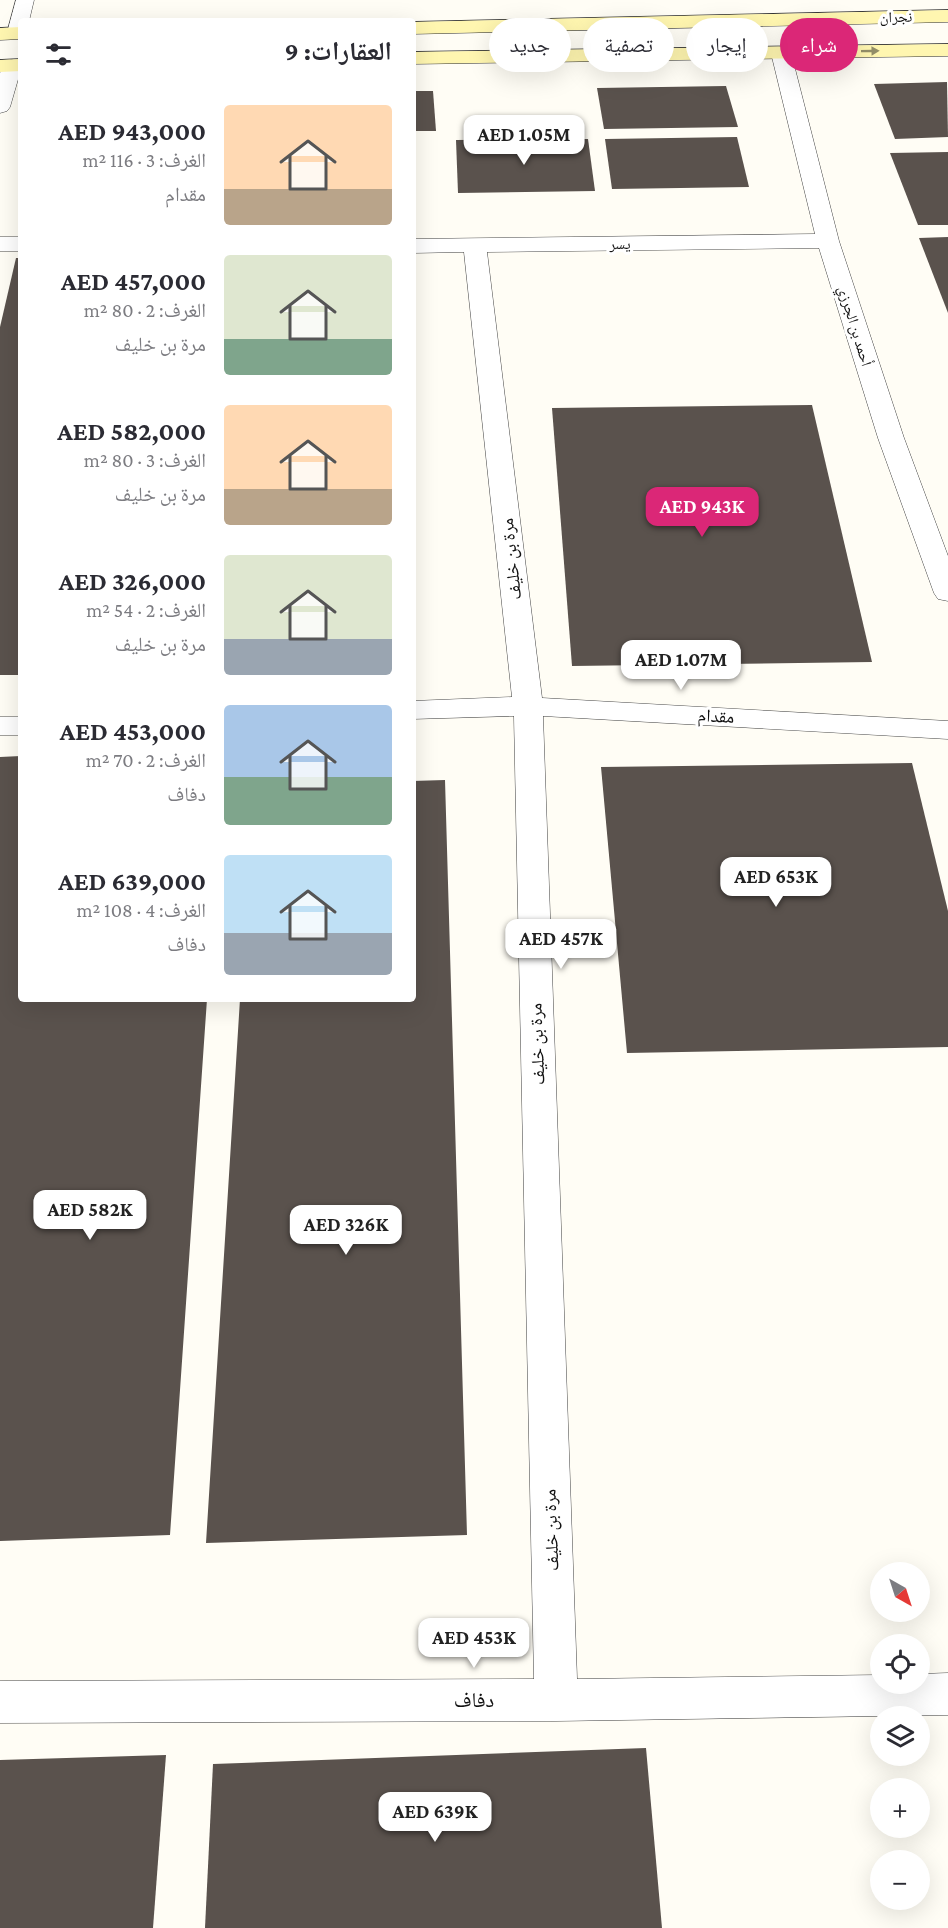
<!DOCTYPE html>
<html lang="ar">
<head>
<meta charset="utf-8">
<style>
  body { margin:0; font-family:"Crimson Pro","Noto Naskh Arabic",serif; background:#f7f7f7; color:#2b2b33; direction:rtl; height:100vh; display:flex; flex-direction:column; font-size:22px; white-space:nowrap }
  * { box-sizing:border-box; margin:0 }
  p { font-size:20px; color:#7c7c81 }
  .icon { flex:none; width:33px; height:33px; fill:none; stroke:currentColor; stroke-width:2; stroke-linecap:round; stroke-linejoin:round }
  .map { position:relative; flex:1; overflow:hidden; direction:ltr }
  .drawer { position:absolute; left:18px; top:18px; width:398px; height:984px; display:flex; flex-direction:column; background:#fff; border-radius:6px; box-shadow:0 6px 24px #0002; direction:rtl }
  .drawer>* { flex:none }
  .guide { position:absolute; left:434px; top:18px; width:424px; height:54px; direction:rtl; display:flex; gap:12px }
  .needle { width:39px; rotate:141deg }
  .fabs { position:absolute; left:870px; top:1562px; display:grid; gap:12px }
  .fabs a { display:grid; place-items:center; width:60px; height:60px; border-radius:50%; background:#fff; box-shadow:0 6px 24px #0002; font-size:30px }
  .price { position:absolute; translate:-50% -51px; padding:0 14px; border-radius:12px; background:#fff; color:#222; font-size:20px; line-height:39px; filter:drop-shadow(0 2px 3px #0008) }
  .price::after { content:''; position:absolute; left:50%; top:36px; width:18px; height:14px; margin-left:-9px; background:inherit; clip-path:polygon(0 0,100% 0,50% 100%) }
  .price.active { background:#db2777; color:#fff }
  ul { padding:0; list-style:none }
  li { display:flex; align-items:center; gap:18px; height:150px; padding:0 24px }
  li span { display:grid; place-items:center; flex:none; width:168px; height:120px; border-radius:6px; color:#555 }
  li>.icon { margin-inline-start:auto }
  span .icon { width:72px; height:72px; fill:#fffc; stroke-width:1 }
  li b { font-size:26px }
  h2 { display:flex; justify-content:space-between; align-items:center; height:72px; padding:0 24px; font-size:26px }
  .chip { padding:0 21px; border-radius:27px; background:#fff; box-shadow:0 6px 24px #0002; font-size:21px; line-height:54px }
  .chip.active { background:#db2777; color:#fff }
  .map>svg:first-child { display:block }
</style>
</head>
<body>
<div class="map">
<svg width="948" height="1928" viewBox="0 0 948 1928">
  <rect width="100%" height="100%" fill="#fffdf5"/>
  <g fill="#5a524d">
    <polygon points="947,82 948,137 895,139 874,84"/>
    <polygon points="726,86 738,127 604,129 597,88"/>
    <polygon points="412,91 433,91 436,131 412,131"/>
    <polygon points="737,137 749,187 612,189 605,139"/>
    <polygon points="588,139 595,191 458,193 456,140"/>
    <polygon points="948,152 948,225 918,225 890,153"/>
    <polygon points="948,237 948,313 919,238"/>
    <polygon points="16,258 21,258 21,675 0,675 0,327"/>
    <polygon points="812,405 872,662 572,666 552,408"/>
    <polygon points="21,756 21,999 207,999 170,1535 0,1541 0,757"/>
    <polygon points="912,763 948,911 948,1047 627,1053 601,767"/>
    <polygon points="445,780 467,1535 206,1543 240,999 412,999 412,781"/>
    <polygon points="646,1748 662,1928 205,1928 213,1764"/>
    <polygon points="166,1755 153,1928 0,1928 0,1760"/>
  </g>
  <g fill="none" stroke-linecap="round" stroke-linejoin="round">
    <g stroke="#444" stroke-width="1">
      <g id="street">
        <polygon points="16,0 34,0 29,21 21,21 21,38 10,37 7,33"/>
        <polygon points="781,47 788,49 791,53 839,241 904,438 948,556 948,601 938,599 934,593 878,438 819,248 487,252 542,698 948,721 948,739 543,716 577,1679 880,1675 880,1683 920,1683 920,1674 948,1673 948,1715 556,1721 0,1723 0,1681 534,1679 514,716 412,719 412,701 512,697 464,252 412,253 412,239 815,234 771,53 774,49"/>
        <polygon points="12,60 19,62 21,69 10,107 7,111 0,113 0,73 5,62"/>
        <rect x="0" y="237" width="21" height="14"/>
        <rect x="0" y="717" width="21" height="18"/>
      </g>
    </g>
    <g stroke="#333" stroke-width="1">
      <g id="secondary">
        <polygon points="948,10 948,22 412,34 412,22"/>
        <polygon points="21,27 21,39 0,40 0,28"/>
        <polygon points="948,44 948,56 412,64 412,52"/>
        <polygon points="21,59 21,71 0,72 0,60"/>
      </g>
    </g>
    <use href="#street" fill="#fff" fill-rule="evenodd"/>
    <use href="#secondary" fill="#fff6b0" fill-rule="evenodd"/>
  </g>
  <defs><path id="oneway-solid" d="M-6-.8H1V-3.2L6.5 0L1 3.2V.8H-6Z" transform="scale(1.5)"/></defs>
  <use fill="#948f68" href="#oneway-solid" transform="translate(870 51) rotate(-1)"/>
  <g text-anchor="middle" stroke-width="6" stroke-linejoin="round" paint-order="stroke">
    <g font-size="15" fill="#111" stroke="#fff">
      <text transform="translate(896 17) rotate(-1)" y="5">نجران</text>
      <text transform="translate(620 244) rotate(-1)" y="5">يسر</text>
      <text transform="translate(855 326) rotate(73)" y="5">أحمد بن الجرزي</text>
    </g>
    <g font-size="18" fill="#111" stroke="#fff">
      <text transform="translate(511 559) rotate(-96)" y="6">مرة بن خليف</text>
      <text transform="translate(716 716) rotate(3)" y="6">مقدام</text>
      <text transform="translate(537 1044) rotate(-92)" y="6">مرة بن خليف</text>
      <text transform="translate(551 1530) rotate(-92)" y="6">مرة بن خليف</text>
    </g>
    <g font-size="21" fill="#111" stroke="#fff">
      <text x="474" y="1707">دفاف</text>
    </g>
  </g>
</svg>
<div class="fabs">
<a><svg class="needle" viewBox="-14 -14 28 28"><path d="M0-13l5 13h-10z" fill="#e53935"/><path d="M0 13l5-13h-10z" fill="#7c7c81"/></svg></a>
<a><svg class="icon" aria-label="locate" viewBox="0 0 24 24"><circle cx="12" cy="12" r="6"/><path d="M12 2v4M12 18v4M2 12h4M18 12h4"/></svg></a>
<a><svg class="icon" aria-label="layers" viewBox="0 0 24 24"><path d="M12 4l9 5-9 5-9-5zM3 14l9 5 9-5"/></svg></a>
<a>+</a>
<a>−</a>
</div>
<b class="price" style="left:524px;top:166px">AED 1.05M</b>
<b class="price active" style="left:702px;top:538px">AED 943K</b>
<b class="price" style="left:681px;top:691px">AED 1.07M</b>
<b class="price" style="left:776px;top:908px">AED 653K</b>
<b class="price" style="left:561px;top:970px">AED 457K</b>
<b class="price" style="left:90px;top:1241px">AED 582K</b>
<b class="price" style="left:346px;top:1256px">AED 326K</b>
<b class="price" style="left:474px;top:1669px">AED 453K</b>
<b class="price" style="left:435px;top:1843px">AED 639K</b>
<div class="guide">
<a class="chip active">شراء</a>
<a class="chip">إيجار</a>
<a class="chip">تصفية</a>
<a class="chip">جديد</a>
</div>
<section class="drawer">
<h2>العقارات: 9<svg class="icon" aria-label="filters" viewBox="0 0 24 24"><path d="M4 7h16M4 17h16"/><circle cx="9" cy="7" r="2"/><circle cx="15" cy="17" r="2"/></svg></h2>
<ul>
<li><span style="background:linear-gradient(#ffd9b3 70%,#b9a48a 0)"><svg class="icon" aria-label="home" viewBox="0 0 24 24"><path d="M3 11l9-7 9 7M6 9v11h12V9"/></svg></span><div><b>AED 943,000</b><p>الغرف: 3 · 116 m²</p><p>مقدام</p></div></li>
<li><span style="background:linear-gradient(#dfe7d0 70%,#7fa58c 0)"><svg class="icon" aria-label="home" viewBox="0 0 24 24"><path d="M3 11l9-7 9 7M6 9v11h12V9"/></svg></span><div><b>AED 457,000</b><p>الغرف: 2 · 80 m²</p><p>مرة بن خليف</p></div></li>
<li><span style="background:linear-gradient(#ffd9b3 70%,#b9a48a 0)"><svg class="icon" aria-label="home" viewBox="0 0 24 24"><path d="M3 11l9-7 9 7M6 9v11h12V9"/></svg></span><div><b>AED 582,000</b><p>الغرف: 3 · 80 m²</p><p>مرة بن خليف</p></div></li>
<li><span style="background:linear-gradient(#dfe7d0 70%,#9aa5b1 0)"><svg class="icon" aria-label="home" viewBox="0 0 24 24"><path d="M3 11l9-7 9 7M6 9v11h12V9"/></svg></span><div><b>AED 326,000</b><p>الغرف: 2 · 54 m²</p><p>مرة بن خليف</p></div></li>
<li><span style="background:linear-gradient(#a9c7e8 60%,#7fa58c 0)"><svg class="icon" aria-label="home" viewBox="0 0 24 24"><path d="M3 11l9-7 9 7M6 9v11h12V9"/></svg></span><div><b>AED 453,000</b><p>الغرف: 2 · 70 m²</p><p>دفاف</p></div></li>
<li><span style="background:linear-gradient(#bfe0f5 65%,#9aa5b1 0)"><svg class="icon" aria-label="home" viewBox="0 0 24 24"><path d="M3 11l9-7 9 7M6 9v11h12V9"/></svg></span><div><b>AED 639,000</b><p>الغرف: 4 · 108 m²</p><p>دفاف</p></div></li>
</ul>
</section>
</div>
</body>
</html>
